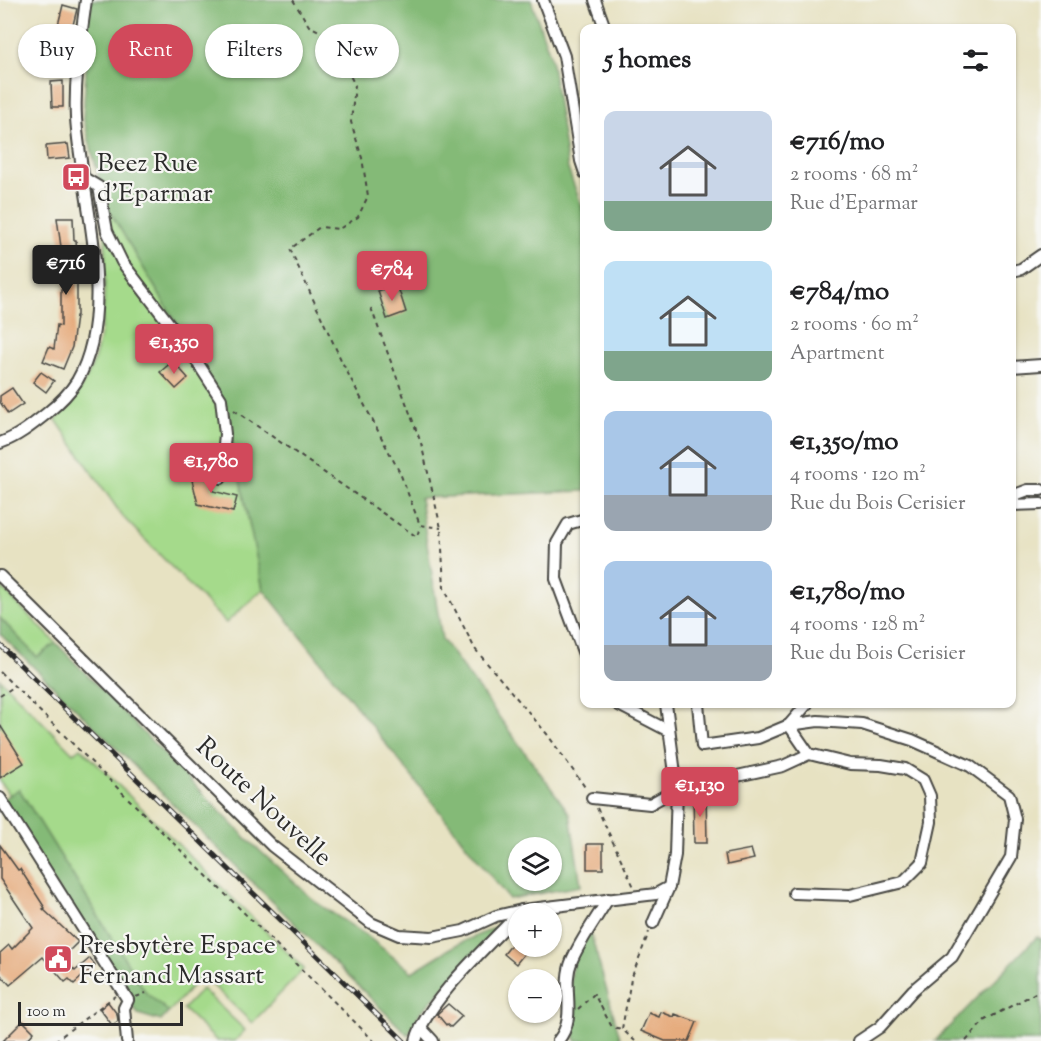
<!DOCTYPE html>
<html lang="en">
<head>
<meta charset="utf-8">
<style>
  body { margin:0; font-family:"Sorts Mill Goudy",serif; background:#f6f6f6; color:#202124; height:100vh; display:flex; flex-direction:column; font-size:22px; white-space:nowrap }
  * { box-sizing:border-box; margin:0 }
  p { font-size:20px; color:#757577 }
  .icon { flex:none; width:33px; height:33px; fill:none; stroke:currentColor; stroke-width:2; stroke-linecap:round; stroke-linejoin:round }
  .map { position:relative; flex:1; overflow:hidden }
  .side { position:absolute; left:580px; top:24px; width:436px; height:684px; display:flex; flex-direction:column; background:#fff; border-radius:12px; box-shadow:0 2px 4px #0004 }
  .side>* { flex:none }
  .hud { position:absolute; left:18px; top:24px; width:472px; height:54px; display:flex; gap:12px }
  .controls { position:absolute; left:508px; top:837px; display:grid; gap:12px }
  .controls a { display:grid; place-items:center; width:54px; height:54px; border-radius:50%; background:#fff; box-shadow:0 2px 4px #0004; font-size:30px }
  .scale { position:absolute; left:18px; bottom:15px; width:165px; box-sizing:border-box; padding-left:6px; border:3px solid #2b2b2b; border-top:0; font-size:16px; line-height:21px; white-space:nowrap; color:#2b2b2b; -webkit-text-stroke:4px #f6f6f2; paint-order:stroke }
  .price { position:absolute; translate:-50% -51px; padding:0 14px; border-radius:6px; background:#d1495b; color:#fff; font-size:20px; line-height:39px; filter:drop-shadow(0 2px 3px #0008) }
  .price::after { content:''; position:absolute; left:50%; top:36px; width:18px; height:14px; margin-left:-9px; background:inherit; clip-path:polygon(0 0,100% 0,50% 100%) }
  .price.on { background:#222; color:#fff }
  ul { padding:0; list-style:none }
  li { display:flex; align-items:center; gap:18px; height:150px; padding:0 24px }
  li span { display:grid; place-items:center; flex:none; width:168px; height:120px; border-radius:12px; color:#555 }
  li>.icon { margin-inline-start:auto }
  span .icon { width:72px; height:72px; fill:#fffc; stroke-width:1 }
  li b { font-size:26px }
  h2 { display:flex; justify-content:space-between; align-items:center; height:72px; padding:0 24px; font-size:26px }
  .chip { padding:0 21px; border-radius:27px; background:#fff; box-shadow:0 2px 4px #0004; font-size:21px; line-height:54px }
  .chip.on { background:#d1495b; color:#fff }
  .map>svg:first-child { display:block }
</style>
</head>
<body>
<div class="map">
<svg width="1041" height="1041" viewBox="0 0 1041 1041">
  <rect width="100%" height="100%" fill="#f6f6f2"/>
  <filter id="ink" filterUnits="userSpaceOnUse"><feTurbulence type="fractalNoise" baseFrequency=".0167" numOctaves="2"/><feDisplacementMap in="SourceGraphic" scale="12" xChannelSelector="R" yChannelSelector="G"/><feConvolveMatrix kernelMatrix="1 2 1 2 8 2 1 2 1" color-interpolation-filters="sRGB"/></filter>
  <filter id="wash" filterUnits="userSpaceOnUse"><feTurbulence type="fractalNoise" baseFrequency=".008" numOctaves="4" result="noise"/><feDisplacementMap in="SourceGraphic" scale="24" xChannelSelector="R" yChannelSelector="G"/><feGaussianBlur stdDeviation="1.35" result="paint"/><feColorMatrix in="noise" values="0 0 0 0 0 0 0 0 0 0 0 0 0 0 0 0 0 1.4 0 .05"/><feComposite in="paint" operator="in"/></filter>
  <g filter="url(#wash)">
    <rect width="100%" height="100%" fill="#e7e2c2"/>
    <g fill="#a5da8b" stroke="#68825b" stroke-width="1.5">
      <path d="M106,205L224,403L263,589L226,623L123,517L56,420C67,406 81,391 88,375C110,331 104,255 106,205Z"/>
      <polygon points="0,586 56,643 37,657 0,618"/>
      <polygon points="0,679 73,753 81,748 304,969 252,1023 202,975 169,1012 146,993 19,790 9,795 0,781"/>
      <polygon points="202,989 245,1030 235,1041 217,1041 183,1009"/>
    </g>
    <g fill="#84ba77" stroke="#587251" stroke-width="1.5" fill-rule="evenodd">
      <path d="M84,0H531L551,58L568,169L585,215V491L420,498L442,639L570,814L581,886L509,899L263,589L224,403L106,205L83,117L88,42ZM519,848H552V880H519Z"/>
      <polygon points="0,618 37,657 56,643 246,838 317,903 366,935 412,972 456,945 505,923 420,1013 408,1035 5,639 0,634"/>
      <polygon points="19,789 146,993 169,1012 161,1021 138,1014 130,1003 1,800"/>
      <polygon points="590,931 621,1041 576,1041 569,1017 572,960"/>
      <polygon points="1037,937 1041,939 1041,1041 935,1041"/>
    </g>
    <g id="blocks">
      <g fill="#e6ac7e">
        <polygon points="63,5 77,9 72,29 58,25"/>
        <polygon points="63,81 63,107 52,107 51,82"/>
        <polygon points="68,144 70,158 47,160 46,146"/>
        <polygon points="57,218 73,218 74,240 76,240 79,279 77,279 77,316 76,316 72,347 63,369 43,361 49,347 54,349 57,325 61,326 61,290 65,290 62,254"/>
        <polygon points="397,284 406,312 387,319 378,291"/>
        <polygon points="173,361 188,378 176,389 160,372"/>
        <polygon points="41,372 54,381 46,392 33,382"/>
        <polygon points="12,388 23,404 8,414 0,402 0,396"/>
        <polygon points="209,472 213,491 237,497 233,512 198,504 191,476"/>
        <polygon points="0,725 24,763 0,778"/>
        <polygon points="706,792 707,843 694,843 693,793"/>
        <rect x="587" y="844" width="16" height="25"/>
        <polygon points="0,845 18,870 20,869 45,908 43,909 78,942 63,957 75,971 90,958 95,965 74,984 69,979 65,982 43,957 10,985 0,974 0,953 9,945 12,949 33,928 0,879"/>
        <polygon points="751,849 754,859 727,865 725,854"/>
        <polygon points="512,944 524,954 516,964 504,954"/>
        <polygon points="108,1002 117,1014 118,1021 112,1025 100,1009"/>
        <polygon points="448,1004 462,1016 451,1027 447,1024 446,1025 437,1014"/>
        <polygon points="661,1012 674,1017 675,1014 697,1022 689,1041 665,1041 641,1031 649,1013 659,1017"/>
        <polygon points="23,1021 34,1032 26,1041 3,1041"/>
      </g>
    </g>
  </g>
  <g filter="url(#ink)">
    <use href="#blocks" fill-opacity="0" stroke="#474642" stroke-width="1.5"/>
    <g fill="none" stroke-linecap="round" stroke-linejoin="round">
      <g stroke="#474642" stroke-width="14">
        <g id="minor">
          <polyline points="543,0 564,56 581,161 585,173"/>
          <polyline points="595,0 605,28"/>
          <polyline points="84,178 99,187 107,231 122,262 190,351 221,399 225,434 221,478"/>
          <polyline points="1012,271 1021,269 1041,255"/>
          <polyline points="1012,367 1041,365"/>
          <path d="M0,443C17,437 31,426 46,414C57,405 69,394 77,381C119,308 81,197 76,118C74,78 81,39 86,0"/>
          <polyline points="1012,496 1028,490 1041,490"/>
          <polyline points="1012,505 1041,504"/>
          <polyline points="585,519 568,524 557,543 556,579 585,657"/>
          <polyline points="0,576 272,846 371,923 399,935 432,937 463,931 496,916 522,910 656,894 669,887 675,855 677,789 666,704"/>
          <polyline points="617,704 669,731"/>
          <polyline points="698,704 702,746 758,738 789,725 807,704"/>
          <polyline points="0,798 128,1000 124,1008 127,1041"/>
          <polyline points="592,798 650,804 677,789 783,766 809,754"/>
          <polyline points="794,893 850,895 903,882 922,863 931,822 930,796 923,780 905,769 881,765 850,764 809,754 789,725 818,721 862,724 912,740 970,766 1009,795 1015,819 1011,857 952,957 913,990 880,1027 859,1041"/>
          <polyline points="653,923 669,887"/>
          <polyline points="421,1028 433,1041"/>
          <path d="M416,1041C424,1003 494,940 522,910"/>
          <path d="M558,1041C579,1015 560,988 572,960C581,939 596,919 608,899"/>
        </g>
      </g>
      <g stroke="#474642" stroke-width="2" stroke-dasharray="4.5 4.5" stroke-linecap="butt">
        <polyline points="293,0 309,26 329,36 355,85 351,122 362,158 368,196 358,217 339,229 320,227 290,249 342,362 400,473 420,525 441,528"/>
        <polyline points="371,308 421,443 441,528 444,588 475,649 547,734 587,790"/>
        <polyline points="234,410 417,537 420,526"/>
        <polyline points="0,672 374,1041"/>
        <polyline points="0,696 15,686"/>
        <polyline points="597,808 634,887"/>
        <polyline points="136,997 146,993"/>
        <polyline points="578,1009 594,994 612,1027 622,1029"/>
        <polyline points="55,1041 115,996"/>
        <polyline points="635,1041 622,1029 631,979 649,932"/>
        <polyline points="966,1041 985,1020 1041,990"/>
      </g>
      <use href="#minor" stroke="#fff" stroke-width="10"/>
      <g stroke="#2b2b2b" stroke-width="5">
        <polyline id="rail" points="0,645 404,1041"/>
      </g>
      <use href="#rail" stroke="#f6f6f2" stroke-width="3" stroke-dasharray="9" stroke-linecap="butt"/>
    </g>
  </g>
  <defs>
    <g id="bus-square" transform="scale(1.5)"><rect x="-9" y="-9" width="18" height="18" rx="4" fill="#d1495b" stroke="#f6f6f2"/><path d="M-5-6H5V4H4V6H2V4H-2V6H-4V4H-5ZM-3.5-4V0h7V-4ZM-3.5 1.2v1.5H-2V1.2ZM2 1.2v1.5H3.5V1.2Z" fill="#fff"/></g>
    <g id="civic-square" transform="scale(1.5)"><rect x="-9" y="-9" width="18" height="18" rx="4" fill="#d1495b" stroke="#f6f6f2"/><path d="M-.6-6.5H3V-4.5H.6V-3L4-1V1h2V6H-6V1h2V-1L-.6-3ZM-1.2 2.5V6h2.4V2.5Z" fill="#fff"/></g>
  </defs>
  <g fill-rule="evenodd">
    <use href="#bus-square" x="76" y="177"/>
    <use href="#civic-square" x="58" y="959"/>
  </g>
  <g text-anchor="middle" stroke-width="4.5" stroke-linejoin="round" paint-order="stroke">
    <g font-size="26" fill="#2b2b2b" stroke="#f6f6f2" text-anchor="start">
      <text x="97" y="171">Beez Rue<tspan x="97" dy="30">d'Eparmar</tspan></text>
      <text x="79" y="953">Presbytère Espace<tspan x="79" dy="30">Fernand Massart</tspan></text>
    </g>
    <g font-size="26" fill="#2b2b2b" stroke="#f6f6f2">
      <text transform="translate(265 801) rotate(43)" y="9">Route Nouvelle</text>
    </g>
  </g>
</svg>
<div class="controls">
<a><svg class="icon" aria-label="layers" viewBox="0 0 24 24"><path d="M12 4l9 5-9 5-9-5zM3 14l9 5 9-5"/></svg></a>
<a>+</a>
<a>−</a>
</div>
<div class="scale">100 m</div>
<b class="price on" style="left:66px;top:296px">€716</b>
<b class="price" style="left:392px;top:302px">€784</b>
<b class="price" style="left:174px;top:375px">€1,350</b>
<b class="price" style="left:211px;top:494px">€1,780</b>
<b class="price" style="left:700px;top:818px">€1,130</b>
<div class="hud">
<a class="chip">Buy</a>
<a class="chip on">Rent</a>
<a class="chip">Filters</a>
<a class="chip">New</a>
</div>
<section class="side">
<h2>5 homes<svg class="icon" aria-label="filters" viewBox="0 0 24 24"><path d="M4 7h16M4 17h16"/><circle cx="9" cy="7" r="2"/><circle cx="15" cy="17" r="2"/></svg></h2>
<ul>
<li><span style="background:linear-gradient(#c9d6e8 75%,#7fa58c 0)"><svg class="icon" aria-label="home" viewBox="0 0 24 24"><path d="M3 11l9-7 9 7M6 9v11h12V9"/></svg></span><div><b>€716/mo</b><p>2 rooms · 68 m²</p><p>Rue d'Eparmar</p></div></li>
<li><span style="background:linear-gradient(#bfe0f5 75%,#7fa58c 0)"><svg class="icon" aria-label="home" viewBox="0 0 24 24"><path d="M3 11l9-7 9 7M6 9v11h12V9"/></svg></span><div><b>€784/mo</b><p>2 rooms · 60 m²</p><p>Apartment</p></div></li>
<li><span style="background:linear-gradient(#a9c7e8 70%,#9aa5b1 0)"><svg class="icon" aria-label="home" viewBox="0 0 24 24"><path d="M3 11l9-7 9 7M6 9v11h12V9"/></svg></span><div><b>€1,350/mo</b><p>4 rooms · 120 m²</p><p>Rue du Bois Cerisier</p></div></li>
<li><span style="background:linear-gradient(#a9c7e8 70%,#9aa5b1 0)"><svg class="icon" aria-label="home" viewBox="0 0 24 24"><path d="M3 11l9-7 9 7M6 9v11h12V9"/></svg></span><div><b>€1,780/mo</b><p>4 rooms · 128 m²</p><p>Rue du Bois Cerisier</p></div></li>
</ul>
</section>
</div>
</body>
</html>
